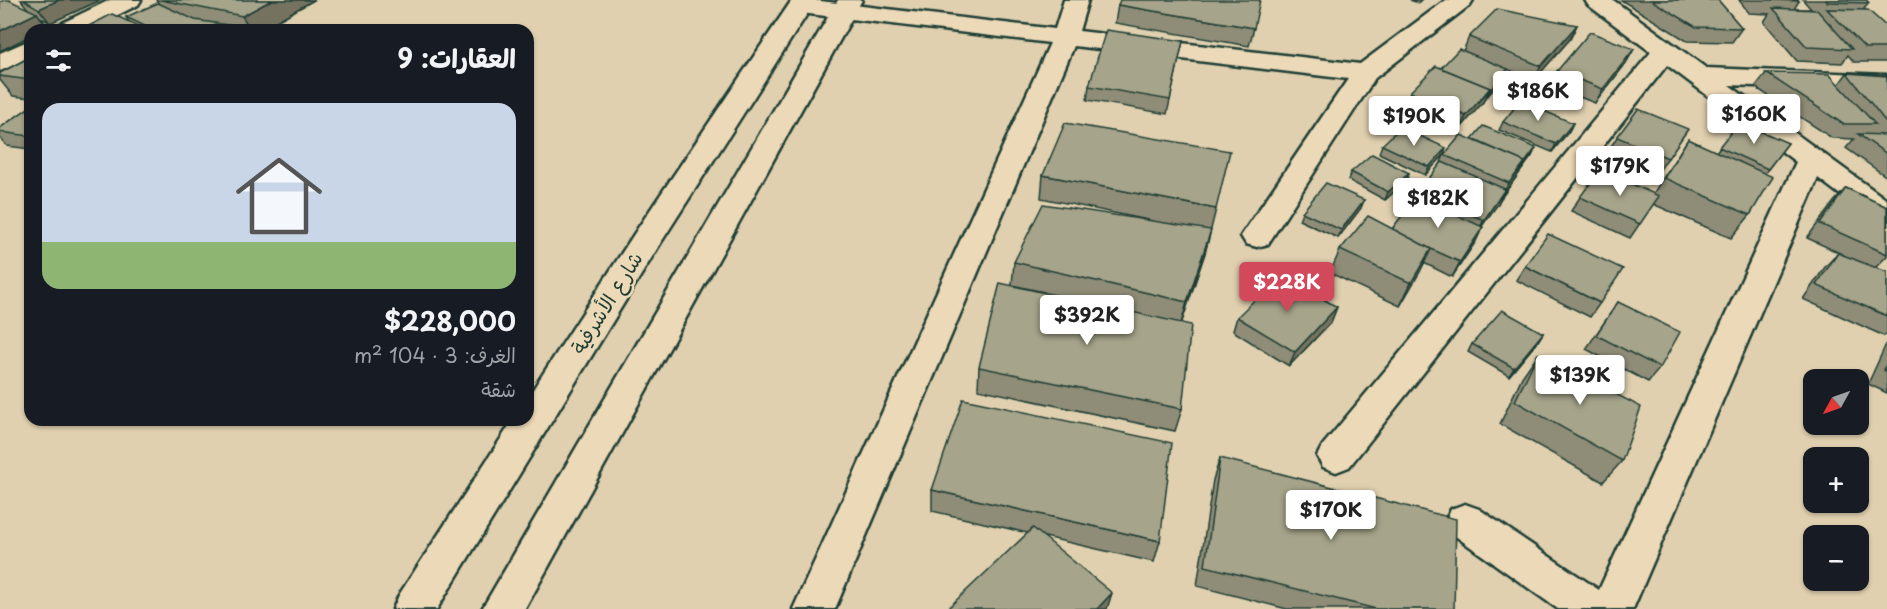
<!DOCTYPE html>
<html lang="ar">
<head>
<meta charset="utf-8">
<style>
  body { margin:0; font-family:"Playpen Sans","Playpen Sans Arabic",sans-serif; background:#242831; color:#f1f3f6; direction:rtl; height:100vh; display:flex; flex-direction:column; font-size:22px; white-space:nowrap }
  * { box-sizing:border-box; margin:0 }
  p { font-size:20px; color:#9ea1a6 }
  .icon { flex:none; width:33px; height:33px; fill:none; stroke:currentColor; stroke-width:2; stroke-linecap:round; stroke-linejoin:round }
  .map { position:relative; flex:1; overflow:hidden; direction:ltr }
  .drawer { position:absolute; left:24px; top:24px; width:510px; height:402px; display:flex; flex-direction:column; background:#171b24; border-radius:18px; box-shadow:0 2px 4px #0004; direction:rtl }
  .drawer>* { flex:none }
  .needle { width:39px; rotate:230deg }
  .controls { position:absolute; left:1803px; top:369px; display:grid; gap:12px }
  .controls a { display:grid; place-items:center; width:66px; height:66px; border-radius:12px; background:#171b24; box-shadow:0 2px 4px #0004; font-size:30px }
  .price { position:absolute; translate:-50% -51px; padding:0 14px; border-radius:6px; background:#fff; color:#222; font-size:20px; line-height:39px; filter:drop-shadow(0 2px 3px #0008) }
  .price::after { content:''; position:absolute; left:50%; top:36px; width:18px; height:14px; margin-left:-9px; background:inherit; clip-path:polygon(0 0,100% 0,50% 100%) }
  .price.current { background:#d1495b; color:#fff }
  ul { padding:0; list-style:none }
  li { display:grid; align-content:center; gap:12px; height:318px; padding:0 18px }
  li span { display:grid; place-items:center; height:186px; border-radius:18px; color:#555 }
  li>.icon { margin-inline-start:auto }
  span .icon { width:108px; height:108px; fill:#fffc; stroke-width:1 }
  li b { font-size:26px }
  h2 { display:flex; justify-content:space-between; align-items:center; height:72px; padding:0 18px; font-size:26px }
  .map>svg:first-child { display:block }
</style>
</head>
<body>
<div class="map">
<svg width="1887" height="609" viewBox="0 0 1887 609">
  <rect width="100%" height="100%" fill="#e0d0af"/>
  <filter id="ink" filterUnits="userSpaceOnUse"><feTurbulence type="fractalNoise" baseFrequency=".0167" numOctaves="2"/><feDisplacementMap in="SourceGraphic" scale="12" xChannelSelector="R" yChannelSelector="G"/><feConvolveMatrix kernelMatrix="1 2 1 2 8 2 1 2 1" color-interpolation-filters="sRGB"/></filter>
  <g filter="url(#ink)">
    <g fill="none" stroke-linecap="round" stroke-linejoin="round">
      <g stroke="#1f3d34" stroke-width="5">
        <g id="street">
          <polygon points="110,0 141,0 138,5 87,30 54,30 58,25"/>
          <polygon points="812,0 1055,29 1064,0 1088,0 1079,31 1360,64 1446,0 1473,0 1470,5 1375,78 1268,244 1257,247 1246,244 1241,236 1348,79 1074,46 835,609 793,609 1050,43 801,13 792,11 789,6 792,1"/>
          <polygon points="1585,0 1613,0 1706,68 1887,75 1887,91 1729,85 1887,200 1887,225 1876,222 1818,178 1633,609 1558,609 1451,533 1445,521 1451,509 1465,504 1479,509 1599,590 1796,162 1667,65 1349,467 1336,472 1323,467 1317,456 1323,445 1651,52 1588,5"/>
          <polygon points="30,40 30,58 0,71 0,53"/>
        </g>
      </g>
      <g stroke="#1f3d34" stroke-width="5">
        <g id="secondary">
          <polygon points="792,0 816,0 660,244 437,609 393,609 399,595 513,420 528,420 528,397 638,228"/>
          <polygon points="838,0 862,0 525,609 482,609"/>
        </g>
      </g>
      <use href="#street" fill="#ecd9b7" fill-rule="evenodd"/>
      <use href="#secondary" fill="#ecd9b7" fill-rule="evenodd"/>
    </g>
    <g fill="#8f8d77" stroke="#1f3d34" stroke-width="1.5">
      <polygon points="21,0 101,0 50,23 40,17 48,27 28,9"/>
      <polygon points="156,0 314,0 261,30 81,30 129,22 126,17 158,3"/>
      <polygon points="1410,0 1421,0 1418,3"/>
      <polygon points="1621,0 1718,0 1742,28 1732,42 1687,41"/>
      <polygon points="1739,0 1798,0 1799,1 1794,9 1811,9 1803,0 1866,0 1869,3 1864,9 1887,27 1887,62 1854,62 1848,55 1842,63 1797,61 1764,22 1769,14 1749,13"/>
      <polygon points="1118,5 1254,28 1249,46 1115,23"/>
      <polygon points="1577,25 1570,39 1534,80 1507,69 1504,77 1486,96 1483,102 1459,130 1404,107 1410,92 1463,51 1469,37"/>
      <polygon points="1183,41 1167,114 1087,100 1089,86"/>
      <polygon points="1634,49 1626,63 1595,103 1549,85 1557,71"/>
      <polygon points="30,57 30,98 13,96 0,80 0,73"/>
      <polygon points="1766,73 1839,84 1847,73 1887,76 1887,177 1846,148 1854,139 1832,138 1755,87"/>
      <polygon points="30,107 30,149 7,146 0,138 0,128"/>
      <polygon points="1503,122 1573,123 1569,131 1552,152 1499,130"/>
      <polygon points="1739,122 1788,143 1765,173 1750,215 1731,238 1653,204 1630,238 1571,211 1580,197 1653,194 1688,139 1716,152"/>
      <polygon points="1688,129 1658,172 1608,151 1617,137"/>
      <polygon points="1472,139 1532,156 1501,198 1482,226 1476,241 1452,277 1424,263 1400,306 1330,273 1340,250 1392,229 1416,198 1419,191 1440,165 1444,155"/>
      <polygon points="1382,145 1443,156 1425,175 1379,153"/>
      <polygon points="1351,172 1409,173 1406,181 1385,200 1348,180"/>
      <polygon points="1043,175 1216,209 1205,253 1181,323 1182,409 1175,431 978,389 979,367 1044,292 1012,285 1014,262 1153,221 1041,198"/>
      <polygon points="1846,188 1887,207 1887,256 1875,268 1887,272 1887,333 1884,336 1803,299 1825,267 1838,253 1844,255 1807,238 1833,203"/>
      <polygon points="1364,200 1361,208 1338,238 1299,220 1302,212"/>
      <polygon points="1525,266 1600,303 1590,317 1516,280"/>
      <polygon points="1618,302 1660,368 1648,382 1586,349"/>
      <polygon points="1337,307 1331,322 1289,366 1233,331 1237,317"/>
      <polygon points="1543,333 1538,341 1509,376 1468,352 1472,344"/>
      <polygon points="1887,342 1887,393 1868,384"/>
      <polygon points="1538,354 1622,461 1603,482 1500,424 1522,377"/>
      <polygon points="1220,458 1454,609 1287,609 1197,586 1213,480"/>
      <polygon points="932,490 1160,541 1154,562 932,511"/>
    </g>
    <g fill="#747361" stroke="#1f3d34" stroke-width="1.5">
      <polygon points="59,0 101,0 50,23 39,9"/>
      <polygon points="272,0 314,0 260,30 251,30 242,16"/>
      <polygon points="37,13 48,27 42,30 30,30 30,36 0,51 0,31"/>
      <polygon points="1577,25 1570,39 1534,80 1541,66"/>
      <polygon points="1634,49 1626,63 1595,103 1603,89"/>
      <polygon points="1508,69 1504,77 1487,97 1491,89"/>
      <polygon points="1490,88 1483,102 1459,130 1466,116"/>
      <polygon points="1573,123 1569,131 1552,152 1556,144"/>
      <polygon points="1446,148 1443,156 1425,175 1429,167"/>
      <polygon points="1536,148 1532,156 1520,172 1524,164"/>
      <polygon points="1525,162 1517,176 1501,198 1509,183"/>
      <polygon points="1409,173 1406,181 1385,200 1388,192"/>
      <polygon points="1505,189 1498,204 1476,234 1484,220"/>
      <polygon points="1364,200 1361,208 1338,238 1341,230"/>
      <polygon points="1483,227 1476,241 1452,277 1460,262"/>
      <polygon points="1211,230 1205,253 1181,325 1187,302"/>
      <polygon points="1431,249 1420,272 1400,306 1411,283"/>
      <polygon points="1337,307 1331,322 1289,366 1295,352"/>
      <polygon points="1543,333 1538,341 1509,376 1514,368"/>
      <polygon points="1112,593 1107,609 1097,609"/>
    </g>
    <g fill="#a6a48a" stroke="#1f3d34" stroke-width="1.5">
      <polygon points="5,0 9,0 37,13 0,31 0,2"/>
      <polygon points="24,0 59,0 39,9"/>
      <polygon points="161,0 272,0 242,16"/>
      <polygon points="1120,0 1260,0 1254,28 1118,5"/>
      <polygon points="1651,0 1718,0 1742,28 1696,27"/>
      <polygon points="1772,0 1798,0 1799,1"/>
      <polygon points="1826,0 1866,0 1869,3 1827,2"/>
      <polygon points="158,3 195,20 261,30 153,30 126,17"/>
      <polygon points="1773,8 1817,10 1852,49 1807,47"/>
      <polygon points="1497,9 1577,25 1541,66 1469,37"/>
      <polygon points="1827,9 1868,10 1887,27 1887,48 1865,48"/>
      <polygon points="112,14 147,30 81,30"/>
      <polygon points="1106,30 1183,41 1170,100 1089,86"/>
      <polygon points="1590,32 1634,49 1603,89 1557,71"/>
      <polygon points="1459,49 1508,69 1491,89 1490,88 1441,68"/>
      <polygon points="30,57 30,80 0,76 0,73"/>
      <polygon points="1436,66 1490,88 1466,116 1410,92"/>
      <polygon points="1766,73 1829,74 1875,124 1843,124"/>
      <polygon points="1847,73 1887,76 1887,121 1885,121"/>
      <polygon points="1520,101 1573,123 1556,144 1503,122"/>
      <polygon points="30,107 30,136 0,132 0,128"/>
      <polygon points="1638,109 1688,129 1668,158 1617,137"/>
      <polygon points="1739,122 1788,143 1768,169 1719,147"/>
      <polygon points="1065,123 1230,151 1216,209 1043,175"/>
      <polygon points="1483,126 1536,148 1524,164 1525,162 1472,139"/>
      <polygon points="1401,127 1446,148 1429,167 1382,145"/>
      <polygon points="1858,134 1887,135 1887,154"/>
      <polygon points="1461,135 1525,162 1509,183 1444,155"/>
      <polygon points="1688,139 1773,177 1750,215 1664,178"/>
      <polygon points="1372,154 1409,173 1388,192 1351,172"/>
      <polygon points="1442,162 1505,189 1484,220 1419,191"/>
      <polygon points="1600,170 1659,196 1640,224 1580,197"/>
      <polygon points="1326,183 1364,200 1341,230 1302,212"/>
      <polygon points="1846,188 1887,207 1887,254 1820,224"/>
      <polygon points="1416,197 1483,227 1460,262 1431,249 1392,229"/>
      <polygon points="1043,204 1211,230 1187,302 1014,262"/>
      <polygon points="1368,216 1431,249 1411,283 1340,250"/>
      <polygon points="1548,234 1623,269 1600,303 1525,266"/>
      <polygon points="1838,253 1887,272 1887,316 1816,285"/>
      <polygon points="1281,274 1337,307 1295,352 1237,317"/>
      <polygon points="1000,283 1191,325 1182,409 979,367"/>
      <polygon points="1618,302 1680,332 1660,368 1596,335"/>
      <polygon points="1502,310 1543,333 1514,368 1472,344"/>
      <polygon points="1538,354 1641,407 1622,461 1515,401"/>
      <polygon points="1887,363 1887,372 1884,370"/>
      <polygon points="963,399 1172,443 1160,541 932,490"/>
      <polygon points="1220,458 1456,519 1454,609 1376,609 1205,566"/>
      <polygon points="1033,528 1112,593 1097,609 947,609"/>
    </g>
  </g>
  <g text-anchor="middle" stroke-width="5" stroke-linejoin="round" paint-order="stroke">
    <g font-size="20" fill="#1f3d34" stroke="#ecd9b7">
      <text transform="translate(607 303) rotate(-58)" y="7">شارع الأشرفية</text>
    </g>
  </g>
</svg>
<div class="controls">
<a><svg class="needle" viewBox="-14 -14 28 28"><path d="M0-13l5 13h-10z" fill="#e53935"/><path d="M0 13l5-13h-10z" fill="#9ea1a6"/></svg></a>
<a>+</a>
<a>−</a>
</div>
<b class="price" style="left:1538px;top:122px">$186K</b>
<b class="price" style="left:1754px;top:145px">$160K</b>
<b class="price" style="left:1414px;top:147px">$190K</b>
<b class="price" style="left:1620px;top:197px">$179K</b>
<b class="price" style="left:1438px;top:229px">$182K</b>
<b class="price current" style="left:1287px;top:313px">$228K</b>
<b class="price" style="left:1087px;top:346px">$392K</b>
<b class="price" style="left:1580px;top:406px">$139K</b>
<b class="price" style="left:1331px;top:541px">$170K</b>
<section class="drawer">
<h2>العقارات: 9<svg class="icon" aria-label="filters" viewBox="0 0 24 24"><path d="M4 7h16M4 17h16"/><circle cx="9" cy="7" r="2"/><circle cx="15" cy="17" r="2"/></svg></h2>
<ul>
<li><span style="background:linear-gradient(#c9d6e8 75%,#8fb573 0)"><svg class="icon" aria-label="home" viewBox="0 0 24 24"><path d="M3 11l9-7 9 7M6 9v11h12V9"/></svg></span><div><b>$228,000</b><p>الغرف: 3 · 104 m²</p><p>شقة</p></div></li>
</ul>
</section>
</div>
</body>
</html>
